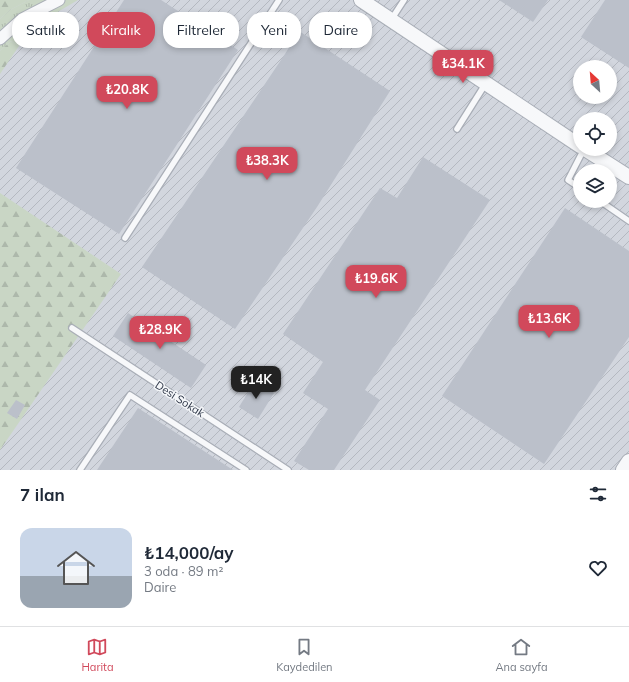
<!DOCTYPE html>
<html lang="tr">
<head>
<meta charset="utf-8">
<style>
  body { margin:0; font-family:Mulish,sans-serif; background:#f6f6f7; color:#1f2937; height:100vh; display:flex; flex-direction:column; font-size:15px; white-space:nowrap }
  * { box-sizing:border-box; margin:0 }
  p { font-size:13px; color:#747a83 }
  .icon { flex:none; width:22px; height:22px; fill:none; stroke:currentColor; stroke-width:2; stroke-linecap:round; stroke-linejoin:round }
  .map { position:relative; height:470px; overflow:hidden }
  .drawer { display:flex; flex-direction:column; background:#fff; flex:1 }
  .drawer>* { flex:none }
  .hud { position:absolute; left:12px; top:12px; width:400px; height:36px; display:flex; gap:8px }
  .needle { width:26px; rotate:334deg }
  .buttons { position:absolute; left:573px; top:60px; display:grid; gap:8px }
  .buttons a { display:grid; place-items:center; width:44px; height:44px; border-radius:50%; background:#fff; box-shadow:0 2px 6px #0003; font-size:20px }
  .price { position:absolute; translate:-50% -34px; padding:0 9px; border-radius:8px; background:#d1495b; color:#fff; font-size:13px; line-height:26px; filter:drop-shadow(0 1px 2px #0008) }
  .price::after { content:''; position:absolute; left:50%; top:24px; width:12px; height:9px; margin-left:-6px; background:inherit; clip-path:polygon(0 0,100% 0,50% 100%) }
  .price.current { background:#222; color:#fff }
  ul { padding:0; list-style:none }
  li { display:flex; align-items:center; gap:12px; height:100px; padding:0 20px }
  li+li { border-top:1px solid #e0e1e3 }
  li span { display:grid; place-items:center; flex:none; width:112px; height:80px; border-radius:12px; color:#555 }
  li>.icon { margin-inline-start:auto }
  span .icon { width:48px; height:48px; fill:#fffc; stroke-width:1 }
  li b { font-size:17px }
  h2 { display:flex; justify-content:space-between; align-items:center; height:48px; padding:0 20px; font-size:17px }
  .chip { padding:0 14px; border-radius:16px; background:#fff; box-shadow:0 2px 6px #0003; font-size:14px; line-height:36px }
  .chip.current { background:#d1495b; color:#fff }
  .menu { display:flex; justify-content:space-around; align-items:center; height:56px; border-top:1px solid #e0e1e3; background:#fff; font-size:11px; color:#747a83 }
  .menu a { display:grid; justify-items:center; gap:2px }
  .menu .current { color:#d1495b }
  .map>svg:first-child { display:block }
</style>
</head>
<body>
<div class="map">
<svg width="629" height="470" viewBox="0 0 629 470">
  <defs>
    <pattern id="industrial-furrows" width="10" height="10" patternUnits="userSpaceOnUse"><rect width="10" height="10" fill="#d2d6de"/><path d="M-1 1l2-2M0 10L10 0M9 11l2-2" fill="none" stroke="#b4b8c0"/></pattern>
    <pattern id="grass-tufts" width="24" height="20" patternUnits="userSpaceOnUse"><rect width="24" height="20" fill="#c9d6c5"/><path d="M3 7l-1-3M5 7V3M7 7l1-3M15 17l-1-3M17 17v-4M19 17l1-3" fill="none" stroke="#adb8ab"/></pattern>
    <pattern id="forest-firs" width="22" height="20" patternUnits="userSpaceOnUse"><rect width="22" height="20" fill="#c9d6c5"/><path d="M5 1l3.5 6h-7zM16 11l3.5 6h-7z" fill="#adb8ab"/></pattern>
  </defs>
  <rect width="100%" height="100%" fill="#e4e7ec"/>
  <path fill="url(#industrial-furrows)" fill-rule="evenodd" d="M0,0H629V470H0ZM580,67H610V97H580ZM580,119H610V149H580ZM580,171H610V201H580Z"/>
  <polygon fill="url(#grass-tufts)" points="29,0 78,0 32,27 19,46 11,41 0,51 0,19 10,10"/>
  <g fill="url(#forest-firs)">
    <polygon points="0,0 29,0 10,10 0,19"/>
    <polygon points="11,41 19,46 0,74 0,51"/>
    <polygon points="0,193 121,274 0,450"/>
  </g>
  <g fill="#bbc0ca">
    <polygon points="124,0 161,0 238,50 119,234 16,168"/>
    <polygon points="499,0 548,0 533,22"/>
    <polygon points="605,0 629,0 629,68 581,37"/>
    <polygon points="299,31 390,91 317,207 235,329 142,267 285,54"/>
    <polygon points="423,157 490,200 365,390 380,400 334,470 309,470 294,461 328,409 303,393 323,362 283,334 380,188 397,198"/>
    <polygon points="565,208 629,251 629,337 544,464 442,396"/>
    <polygon points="128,313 206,365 191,388 113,336"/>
    <polygon points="255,381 274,393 258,419 239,407"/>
    <polygon points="16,400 25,405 17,419 7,413"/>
    <polygon points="138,408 233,470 97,470"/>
  </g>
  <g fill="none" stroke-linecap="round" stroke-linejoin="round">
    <g stroke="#a9aeb7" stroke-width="8">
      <g id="service">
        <polyline points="391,20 404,0"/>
        <polyline points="457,129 486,83"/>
        <polyline points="580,188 568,180 584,149"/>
        <polyline points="600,201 629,221"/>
        <polyline points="125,238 279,0"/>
        <polyline points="72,328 288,470"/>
        <polyline points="80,470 130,395 246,470"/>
      </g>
    </g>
    <g stroke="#a9aeb7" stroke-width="13">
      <polyline id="minor" points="0,39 22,19 59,0"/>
    </g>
    <g stroke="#a9aeb7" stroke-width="16">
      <g id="tertiary">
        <polyline points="361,0 580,146"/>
        <polyline points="585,149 629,177"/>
        <polyline points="623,470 629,461"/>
      </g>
    </g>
    <use href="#service" stroke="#f7f8fa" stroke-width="5.5"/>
    <use href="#minor" stroke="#f7f8fa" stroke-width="11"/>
    <use href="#tertiary" stroke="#f7f8fa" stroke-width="14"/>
  </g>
  <g text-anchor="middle" stroke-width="3" stroke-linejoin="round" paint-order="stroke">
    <g font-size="11" fill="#2b3445" stroke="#f4f6f9">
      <text transform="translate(180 399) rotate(33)" y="4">Desi Sokak</text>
    </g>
  </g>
</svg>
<div class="buttons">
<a><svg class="needle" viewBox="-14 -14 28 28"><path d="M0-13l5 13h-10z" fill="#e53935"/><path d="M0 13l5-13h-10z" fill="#747a83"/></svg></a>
<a><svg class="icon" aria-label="locate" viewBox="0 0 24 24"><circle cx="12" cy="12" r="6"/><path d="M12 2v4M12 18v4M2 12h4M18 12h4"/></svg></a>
<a><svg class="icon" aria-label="layers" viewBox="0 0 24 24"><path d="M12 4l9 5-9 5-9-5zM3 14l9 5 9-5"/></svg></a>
</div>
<b class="price" style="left:463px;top:84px">₺34.1K</b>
<b class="price" style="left:127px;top:110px">₺20.8K</b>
<b class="price" style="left:267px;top:181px">₺38.3K</b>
<b class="price" style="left:376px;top:299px">₺19.6K</b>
<b class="price" style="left:549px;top:339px">₺13.6K</b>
<b class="price" style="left:160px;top:350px">₺28.9K</b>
<b class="price current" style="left:256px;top:400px">₺14K</b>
<div class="hud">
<a class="chip">Satılık</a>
<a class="chip current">Kiralık</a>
<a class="chip">Filtreler</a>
<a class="chip">Yeni</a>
<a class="chip">Daire</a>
</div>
</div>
<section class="drawer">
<h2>7 ilan<svg class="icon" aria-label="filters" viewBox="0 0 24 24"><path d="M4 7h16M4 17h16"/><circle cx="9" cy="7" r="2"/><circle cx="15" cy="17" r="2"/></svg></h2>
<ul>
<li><span style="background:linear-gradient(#c9d6e8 60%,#9aa5b1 0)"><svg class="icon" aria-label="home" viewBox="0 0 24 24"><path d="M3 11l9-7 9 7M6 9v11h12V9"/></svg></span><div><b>₺14,000/ay</b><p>3 oda · 89 m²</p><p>Daire</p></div><svg class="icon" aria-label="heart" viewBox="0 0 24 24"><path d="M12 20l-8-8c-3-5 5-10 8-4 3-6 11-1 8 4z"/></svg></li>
</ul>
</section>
<nav class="menu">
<a class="current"><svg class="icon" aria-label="map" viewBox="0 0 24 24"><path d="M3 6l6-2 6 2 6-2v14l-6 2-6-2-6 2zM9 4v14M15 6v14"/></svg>Harita</a>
<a><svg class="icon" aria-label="saved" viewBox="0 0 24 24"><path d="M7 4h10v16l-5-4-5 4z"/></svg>Kaydedilen</a>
<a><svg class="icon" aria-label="home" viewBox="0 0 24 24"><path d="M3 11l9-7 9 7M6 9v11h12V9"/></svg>Ana sayfa</a>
</nav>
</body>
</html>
